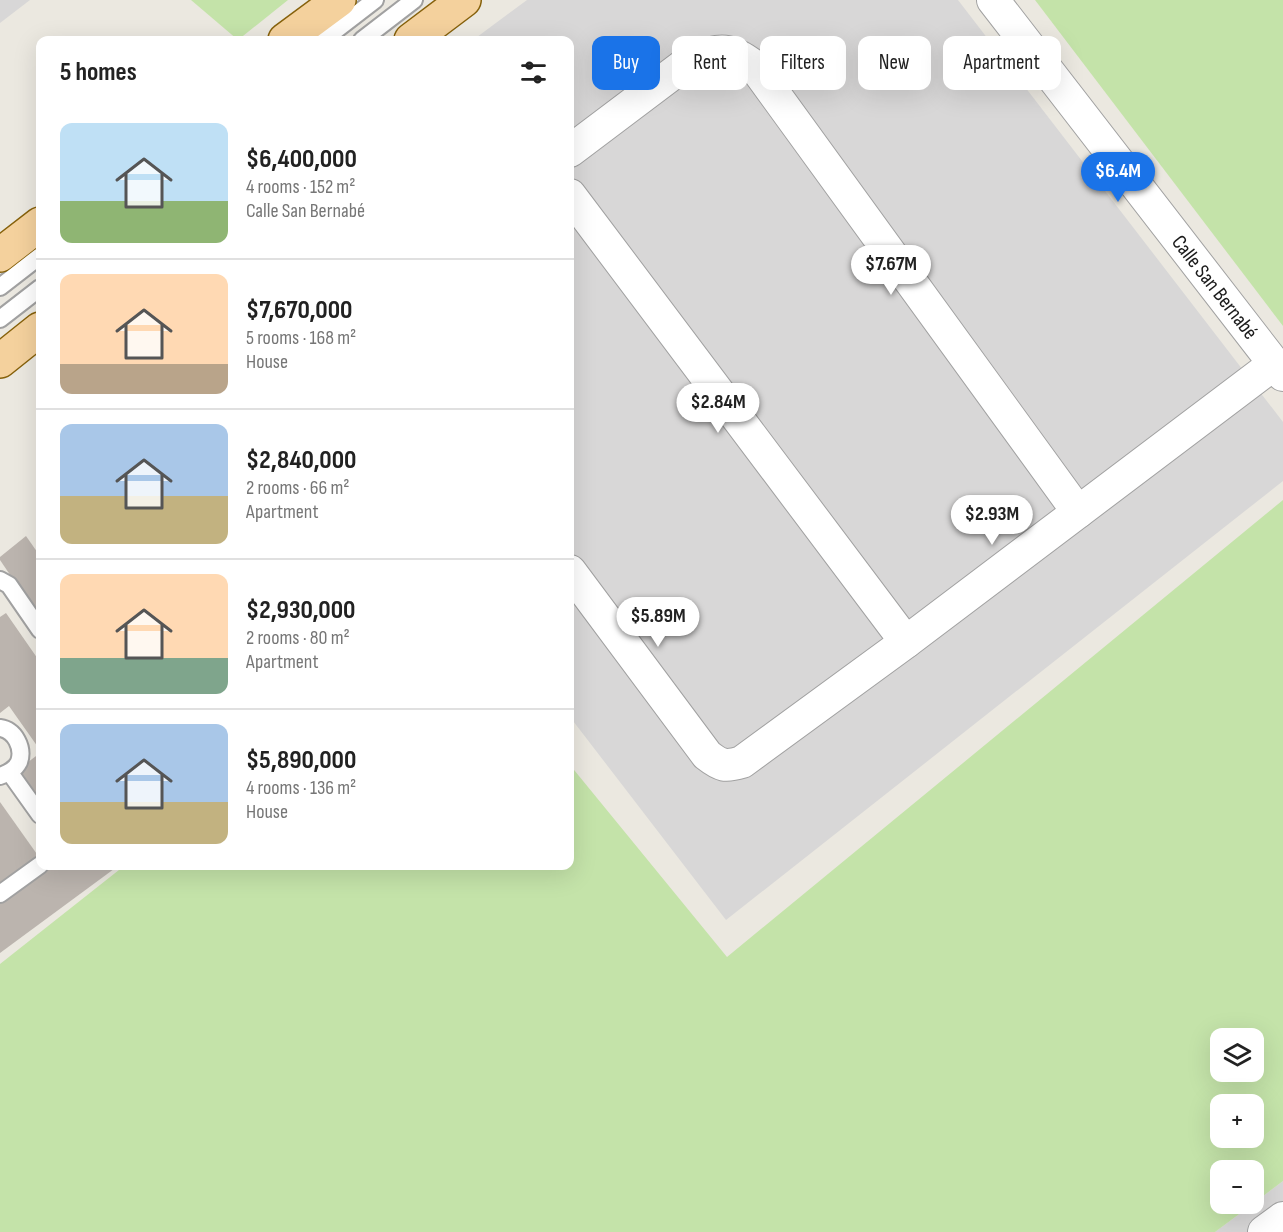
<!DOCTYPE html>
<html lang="en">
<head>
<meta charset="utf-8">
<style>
  body { margin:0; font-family:"Sofia Sans Condensed",sans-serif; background:#f2f2f2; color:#222; height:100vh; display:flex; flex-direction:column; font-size:22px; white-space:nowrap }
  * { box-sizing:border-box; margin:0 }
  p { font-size:20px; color:#767676 }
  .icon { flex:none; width:33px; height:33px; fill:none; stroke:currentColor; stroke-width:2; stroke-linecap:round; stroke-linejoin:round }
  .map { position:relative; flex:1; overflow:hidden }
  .side { position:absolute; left:36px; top:36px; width:538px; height:834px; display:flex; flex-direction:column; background:#fff; border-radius:12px; box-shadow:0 6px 24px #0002 }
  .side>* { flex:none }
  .hud { position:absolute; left:592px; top:36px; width:570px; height:54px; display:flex; gap:12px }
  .tools { position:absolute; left:1210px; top:1028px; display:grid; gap:12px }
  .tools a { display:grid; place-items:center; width:54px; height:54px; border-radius:12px; background:#fff; box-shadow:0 6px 24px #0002; font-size:30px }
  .price { position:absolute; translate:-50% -51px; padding:0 14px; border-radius:21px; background:#fff; color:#222; font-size:20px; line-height:39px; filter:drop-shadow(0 2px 3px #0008) }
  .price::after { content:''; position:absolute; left:50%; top:36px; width:18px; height:14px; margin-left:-9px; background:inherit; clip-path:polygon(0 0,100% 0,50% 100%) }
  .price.selected { background:#1a73e8; color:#fff }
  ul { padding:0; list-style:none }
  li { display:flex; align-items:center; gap:18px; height:150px; padding:0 24px }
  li+li { border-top:2px solid #e0e0e0 }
  li span { display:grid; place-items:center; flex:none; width:168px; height:120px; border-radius:12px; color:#555 }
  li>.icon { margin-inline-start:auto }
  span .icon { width:72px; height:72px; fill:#fffc; stroke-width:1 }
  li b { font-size:26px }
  h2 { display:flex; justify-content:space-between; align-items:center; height:72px; padding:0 24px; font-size:26px }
  .tag { padding:0 21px; border-radius:12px; background:#fff; box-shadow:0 6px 24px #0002; font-size:21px; line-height:54px }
  .tag.selected { background:#1a73e8; color:#fff }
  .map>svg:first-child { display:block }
</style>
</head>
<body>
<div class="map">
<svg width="1283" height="1232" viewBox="0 0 1283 1232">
  <rect width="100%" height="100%" fill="#ebe8e0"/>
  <g fill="#d8d7d7">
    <polygon points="0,0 30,0 0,23"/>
    <polygon points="527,0 958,0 1283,422 1283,481 726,920 570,717 570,40 473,40"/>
    <polygon points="1283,1181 1283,1232 1215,1232 1254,1203"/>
  </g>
  <g fill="#c4e3a9" fill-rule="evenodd">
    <polygon points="191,0 288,0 238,40"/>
    <polygon points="1035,0 1283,0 1283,326"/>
    <path d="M1283,500V1181L1254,1203V1170H1221V1203H1254L1215,1232H0V964L124,866H570V765L727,957ZM1221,1038H1254V1071H1221ZM1221,1104H1254V1137H1221Z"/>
  </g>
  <g fill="#bbb4ae">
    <polygon points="26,536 40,556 40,619 0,560 0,557"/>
    <polygon points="6,613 40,662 40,750 9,706 0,713 0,617"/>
    <polygon points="40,753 40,800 19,769"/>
    <polygon points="0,802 39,857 0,885"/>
    <polygon points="51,866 118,866 0,953 0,902"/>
  </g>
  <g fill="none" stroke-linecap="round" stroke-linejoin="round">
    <g stroke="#a1a1a1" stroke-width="20">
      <g id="lane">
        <polyline points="323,40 375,0"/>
        <polyline points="362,40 414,0"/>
        <polyline points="0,287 40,256"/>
        <polyline points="0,319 40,288"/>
        <polyline points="0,580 9,585 40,630"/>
        <path d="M0,728C15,730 24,748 19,762C15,770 8,773 0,776"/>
        <polyline points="10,773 40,815"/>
        <polyline points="0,894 40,865"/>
      </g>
    </g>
    <g stroke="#a1a1a1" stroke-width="34">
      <g id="street">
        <polyline points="993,0 1283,375"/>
        <path d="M570,151L692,59C720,48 731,48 755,67L1078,512"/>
        <polyline points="570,195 906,642"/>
        <path d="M570,571L707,755C721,766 725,767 742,762L906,642L1274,364"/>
        <polyline points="1264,1232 1283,1218"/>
      </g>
    </g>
    <g stroke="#86610b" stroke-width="36">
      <g id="primary">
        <polyline points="285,40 339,0"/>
        <polyline points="411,40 464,0"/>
        <polyline points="0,255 40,224"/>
        <polyline points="0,361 40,329"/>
      </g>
    </g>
    <use href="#lane" stroke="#fff" stroke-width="16"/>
    <use href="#street" stroke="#fff" stroke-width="32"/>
    <use href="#primary" stroke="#f4d19d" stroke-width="33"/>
  </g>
  <g text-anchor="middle" stroke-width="5" stroke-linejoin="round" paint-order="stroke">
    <g font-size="21" fill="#1a1a1a" stroke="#fff">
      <text transform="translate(1215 287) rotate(52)" y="7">Calle San Bernabé</text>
    </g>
  </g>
</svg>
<div class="tools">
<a><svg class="icon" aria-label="layers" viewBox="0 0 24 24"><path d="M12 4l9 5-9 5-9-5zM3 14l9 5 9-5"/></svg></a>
<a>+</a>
<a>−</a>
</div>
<b class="price selected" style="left:1118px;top:203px">$6.4M</b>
<b class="price" style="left:891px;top:296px">$7.67M</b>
<b class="price" style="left:718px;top:434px">$2.84M</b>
<b class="price" style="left:992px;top:546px">$2.93M</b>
<b class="price" style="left:658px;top:648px">$5.89M</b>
<div class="hud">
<a class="tag selected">Buy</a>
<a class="tag">Rent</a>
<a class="tag">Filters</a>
<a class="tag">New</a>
<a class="tag">Apartment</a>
</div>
<section class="side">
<h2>5 homes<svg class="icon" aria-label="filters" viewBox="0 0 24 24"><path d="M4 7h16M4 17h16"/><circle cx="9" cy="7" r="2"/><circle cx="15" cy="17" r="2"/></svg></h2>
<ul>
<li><span style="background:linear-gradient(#bfe0f5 65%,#8fb573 0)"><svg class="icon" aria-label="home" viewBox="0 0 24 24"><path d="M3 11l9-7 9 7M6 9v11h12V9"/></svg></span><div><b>$6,400,000</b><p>4 rooms · 152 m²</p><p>Calle San Bernabé</p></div></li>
<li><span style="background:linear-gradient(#ffd9b3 75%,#b9a48a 0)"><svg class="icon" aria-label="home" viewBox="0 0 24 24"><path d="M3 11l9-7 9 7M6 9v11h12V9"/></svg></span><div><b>$7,670,000</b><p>5 rooms · 168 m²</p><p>House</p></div></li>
<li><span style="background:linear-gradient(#a9c7e8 60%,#c2b280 0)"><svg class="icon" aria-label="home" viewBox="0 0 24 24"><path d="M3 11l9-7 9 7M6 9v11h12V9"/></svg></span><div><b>$2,840,000</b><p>2 rooms · 66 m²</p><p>Apartment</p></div></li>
<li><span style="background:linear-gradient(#ffd9b3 70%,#7fa58c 0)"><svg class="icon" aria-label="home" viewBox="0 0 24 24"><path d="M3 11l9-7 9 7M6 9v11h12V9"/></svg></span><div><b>$2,930,000</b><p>2 rooms · 80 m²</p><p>Apartment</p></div></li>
<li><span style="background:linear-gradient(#a9c7e8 65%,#c2b280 0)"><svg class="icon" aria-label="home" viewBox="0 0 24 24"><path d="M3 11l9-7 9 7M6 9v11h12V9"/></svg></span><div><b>$5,890,000</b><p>4 rooms · 136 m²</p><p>House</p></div></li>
</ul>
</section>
</div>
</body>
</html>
